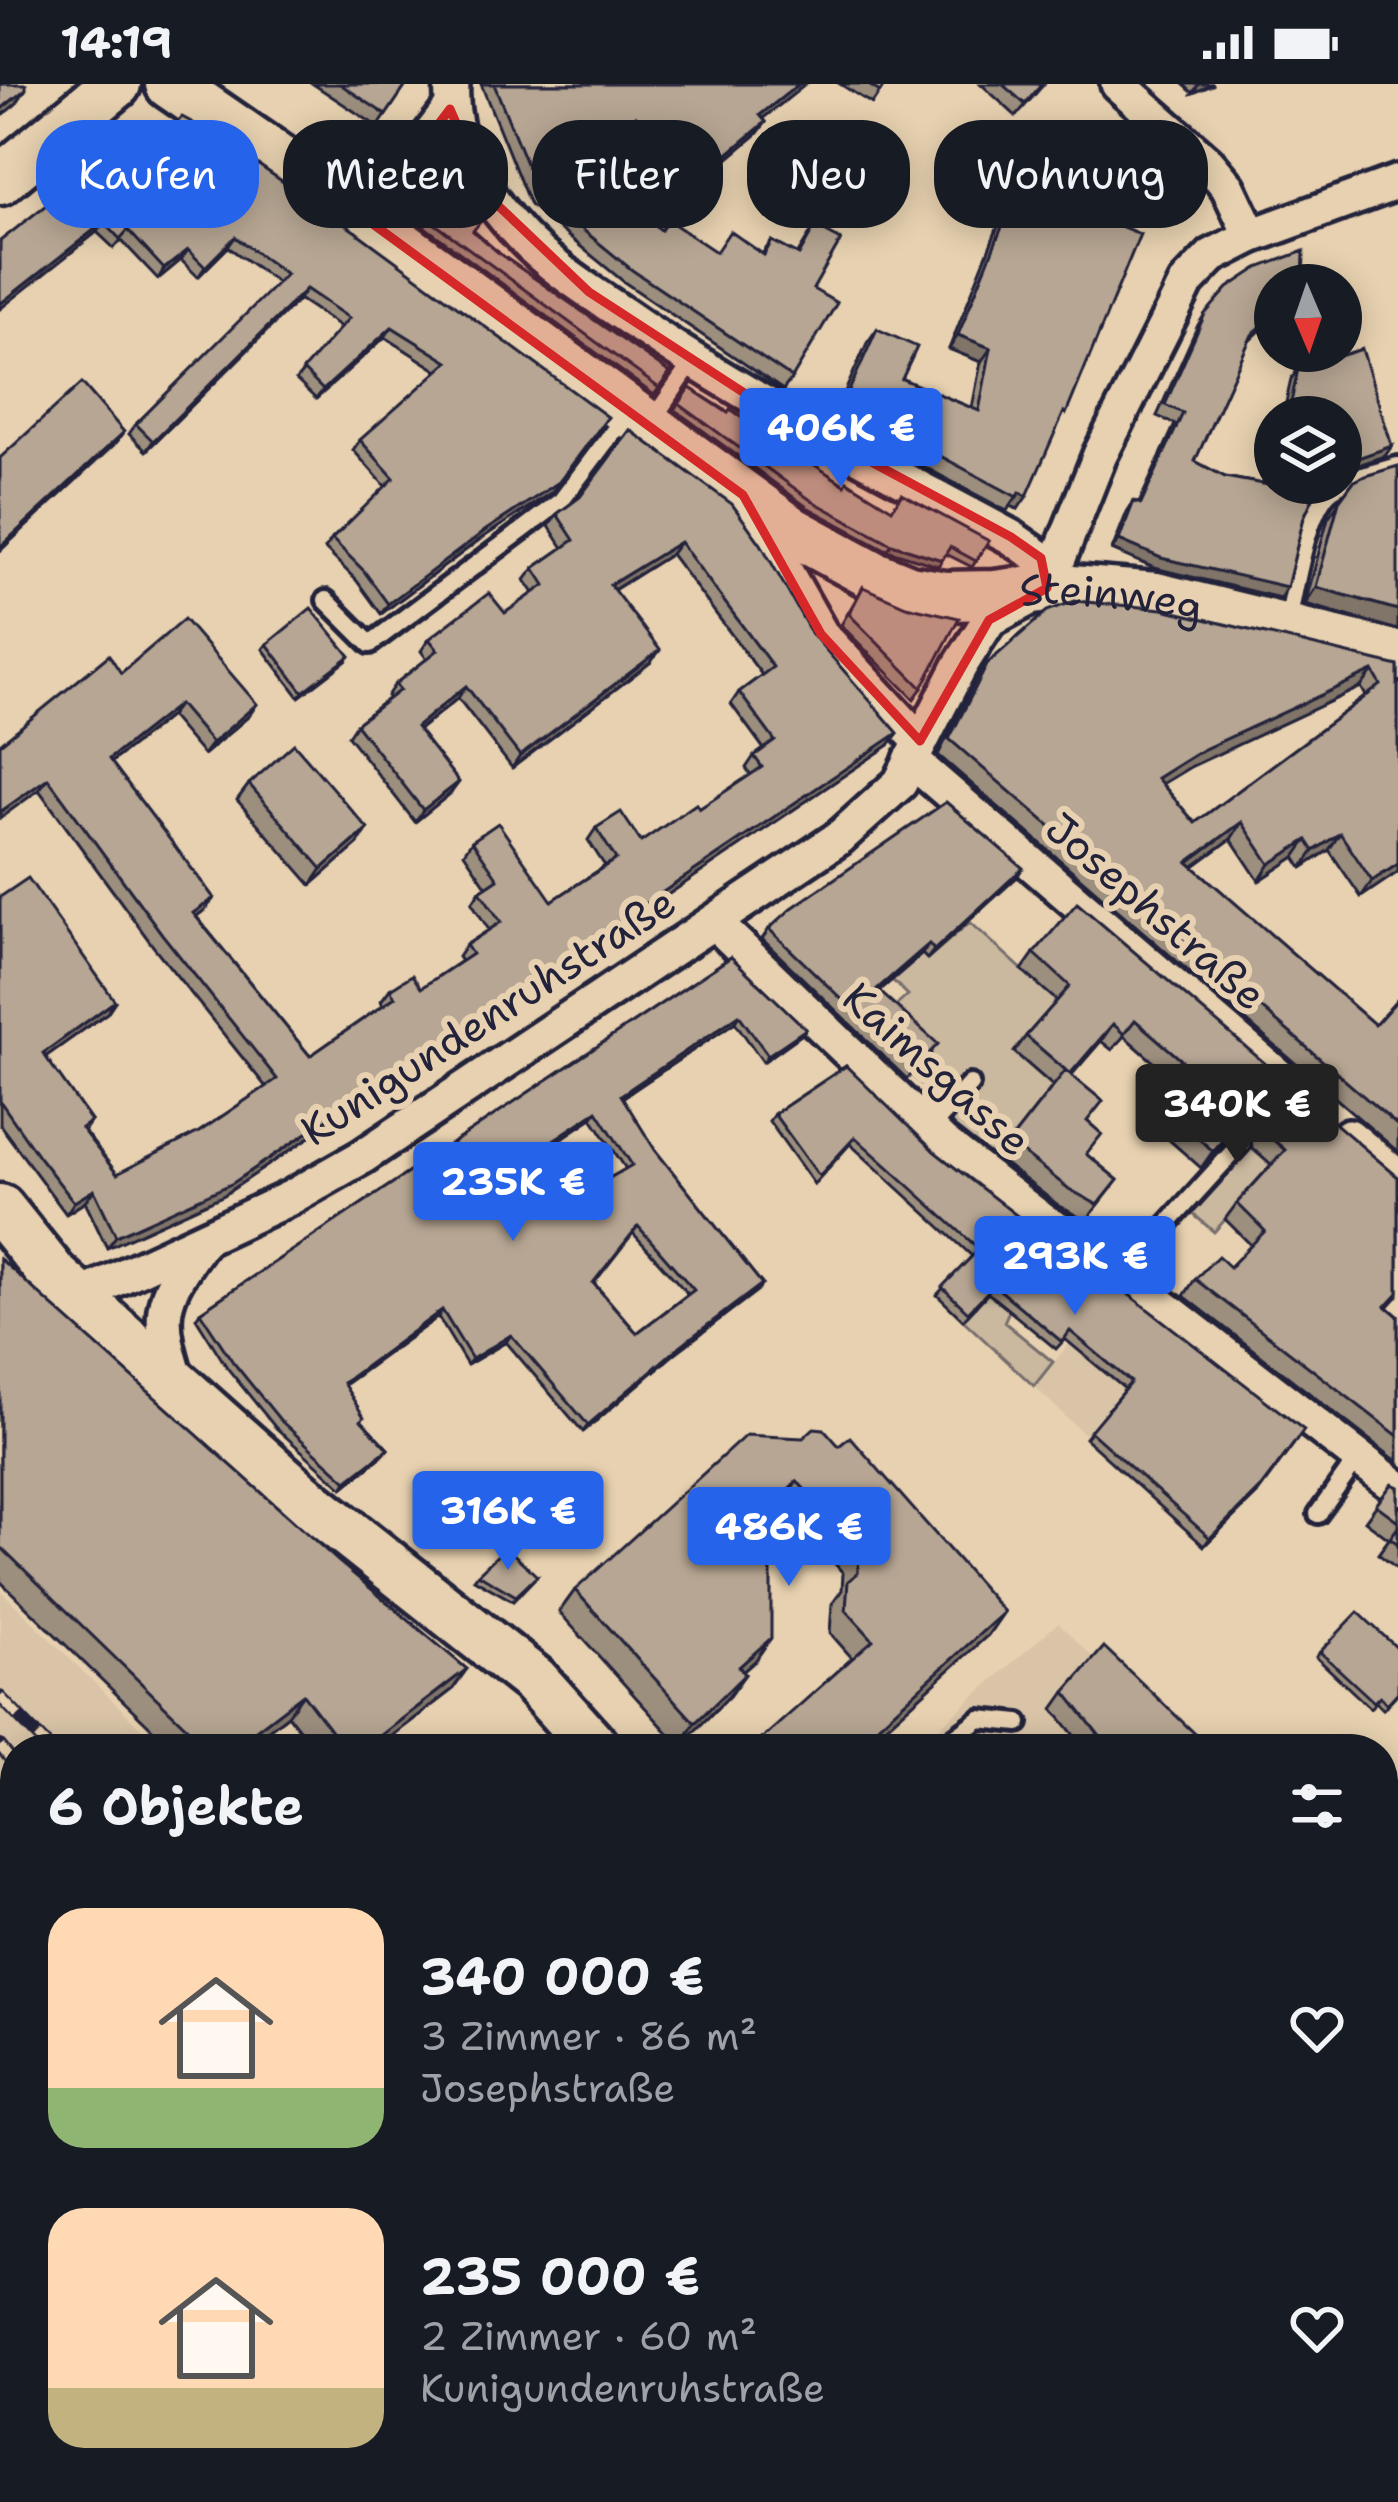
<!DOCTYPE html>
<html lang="de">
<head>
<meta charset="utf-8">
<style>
  body { margin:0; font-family:"Shantell Sans",sans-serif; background:#20242c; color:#f1f3f6; height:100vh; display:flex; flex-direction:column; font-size:45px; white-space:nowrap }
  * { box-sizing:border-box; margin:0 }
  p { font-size:39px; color:#9ea1a6 }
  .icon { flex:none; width:66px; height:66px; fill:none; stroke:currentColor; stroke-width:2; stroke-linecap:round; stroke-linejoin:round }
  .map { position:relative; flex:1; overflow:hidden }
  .panel { position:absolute; left:0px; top:1650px; width:1398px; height:768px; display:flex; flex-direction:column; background:#171b24; border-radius:48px 48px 0 0; box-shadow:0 6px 30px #0003 }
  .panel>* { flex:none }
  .top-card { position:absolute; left:36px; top:36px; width:1326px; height:108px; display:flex; gap:24px }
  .needle { width:78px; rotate:178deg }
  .controls { position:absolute; left:1254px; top:180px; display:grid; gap:24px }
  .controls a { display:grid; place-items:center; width:108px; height:108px; border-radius:50%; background:#171b24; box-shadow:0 6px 30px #0003; font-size:60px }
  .price { position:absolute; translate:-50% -102px; padding:0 27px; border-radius:12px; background:#2563eb; color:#fff; font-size:39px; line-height:78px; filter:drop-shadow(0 3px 6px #0008) }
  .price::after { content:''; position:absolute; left:50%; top:72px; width:36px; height:27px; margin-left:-18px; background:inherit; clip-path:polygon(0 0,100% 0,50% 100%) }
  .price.active { background:#222; color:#fff }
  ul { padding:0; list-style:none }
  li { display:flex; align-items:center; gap:36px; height:300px; padding:0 48px }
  li span { display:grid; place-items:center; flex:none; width:336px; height:240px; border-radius:36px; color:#555 }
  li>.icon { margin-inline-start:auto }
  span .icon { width:144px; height:144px; fill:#fffc; stroke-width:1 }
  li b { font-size:51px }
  h2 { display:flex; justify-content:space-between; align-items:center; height:144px; padding:0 48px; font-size:51px }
  .tag { padding:0 42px; border-radius:48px; background:#171b24; box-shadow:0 6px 30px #0003; font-size:42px; line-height:108px }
  .tag.active { background:#2563eb; color:#fff }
  .status { display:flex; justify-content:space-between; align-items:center; height:84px; padding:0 60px; background:#171b24; direction:ltr }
  .status svg { height:33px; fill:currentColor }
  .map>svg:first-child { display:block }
</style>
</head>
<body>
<div class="status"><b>14:19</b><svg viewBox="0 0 49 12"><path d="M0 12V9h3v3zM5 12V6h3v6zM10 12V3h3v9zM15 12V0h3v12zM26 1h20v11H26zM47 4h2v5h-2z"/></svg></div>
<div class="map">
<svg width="1398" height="2418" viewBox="0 0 1398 2418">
  <rect width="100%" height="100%" fill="#e7d1b0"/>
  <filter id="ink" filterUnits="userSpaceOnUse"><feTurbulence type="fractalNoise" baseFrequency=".00833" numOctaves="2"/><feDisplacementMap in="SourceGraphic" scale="24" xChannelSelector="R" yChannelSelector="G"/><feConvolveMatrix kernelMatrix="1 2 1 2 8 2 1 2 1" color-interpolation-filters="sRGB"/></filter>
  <g filter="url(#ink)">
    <g fill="#d9c4a7">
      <polygon points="1117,1203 1199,1272 1111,1376 1034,1302"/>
      <polygon points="0,1506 162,1665 15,1665 15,2316 0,2298"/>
      <polygon points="1058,1539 1187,1665 914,1665"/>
      <polygon points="1383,1855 1398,1870 1398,2418 98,2418 86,2403 1383,2403"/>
    </g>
    <g fill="#cab89f" stroke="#766d6d" stroke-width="3">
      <polygon points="970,838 1058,918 1066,1013 1025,1039 989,1084 943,1047 956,1031 893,975 887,930 908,911 892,896 907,853 927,875"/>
      <polygon points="1251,1064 1273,1083 1214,1148 1192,1129"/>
      <polygon points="1028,1185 1004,1238 1053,1278 1034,1302 963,1236 999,1197"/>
    </g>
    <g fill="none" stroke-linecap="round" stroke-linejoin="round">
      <g stroke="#22223b" stroke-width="26">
        <g id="lane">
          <polyline points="651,338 692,279"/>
          <polyline points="326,516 370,560 561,417 625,332"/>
          <path d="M1287,541C1295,510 1306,421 1334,404C1351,393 1378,388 1398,382"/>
          <polyline points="929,1045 970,1000"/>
          <polyline points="1121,1191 1241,1059"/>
          <polyline points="1318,1430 1358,1374"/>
          <polyline points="938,1665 980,1635 1019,1639"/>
          <polyline points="1043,2403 1054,2418"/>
          <polyline points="1097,2403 1110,2418"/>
        </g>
      </g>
      <g stroke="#22223b" stroke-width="42">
        <g id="street">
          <path d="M452,0C448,59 483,111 522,153C551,183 589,207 623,230C746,316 879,382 1011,453L1041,474L1047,504"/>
          <polyline points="1118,0 1207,78 1228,103 1251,152"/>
          <polyline points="366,135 450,25"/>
          <polyline points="749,423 821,550 920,657"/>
          <polyline points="1047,504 1100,371 1187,198 1212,172 1251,152 1398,98"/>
          <polyline points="911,676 1296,1007"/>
          <polyline points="714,838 943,1059 1046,1139 1080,1158 1398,1404"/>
          <polyline points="1349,1052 1398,1093"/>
          <polyline points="78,1213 290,1114 362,1073 839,754 900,699 960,582 989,536 1030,514"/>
          <path d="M179,1303C156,1232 157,1218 201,1158"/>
        </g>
      </g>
      <g stroke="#22223b" stroke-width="57">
        <g id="secondary">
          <path id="s1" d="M170,0L366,135L792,447L875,492L909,506L945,512L995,511L1047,504L1156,513L1398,572"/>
          <polyline points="0,96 116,0"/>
          <polyline points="0,1125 53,1191 300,1411 534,1596 596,1665"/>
          <polyline points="1383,2328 1398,2312"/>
          <polyline points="1182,2403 1194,2418"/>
          <polyline points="1301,2418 1314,2403"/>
        </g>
      </g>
      <use href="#lane" stroke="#e7d1b0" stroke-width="16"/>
      <use href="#street" stroke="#e7d1b0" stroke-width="33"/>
      <use href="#secondary" stroke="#e7d1b0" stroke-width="48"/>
      <g stroke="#22223b" stroke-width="14">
        <g id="rail">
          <polyline points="0,1613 50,1665"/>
          <polyline points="0,1662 15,1681"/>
          <polyline points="710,2403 722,2418"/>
        </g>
      </g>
      <use href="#rail" stroke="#e7d1b0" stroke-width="9" stroke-dasharray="27" stroke-linecap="butt"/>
    </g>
    <g fill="#9d8f7e" stroke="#22223b" stroke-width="3" fill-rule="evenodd">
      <polygon points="313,0 407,0 378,43"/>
      <polygon points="481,0 806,0 763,34 766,38 757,50 683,112 627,44 581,84 661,146 716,168 762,170 772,157 797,171 815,142 813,205 792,294 783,306 624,198 530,121"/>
      <polygon points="840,0 885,0 872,20"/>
      <polygon points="981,0 1044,0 1016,32"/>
      <polygon points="1183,0 1214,0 1193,9"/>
      <polygon points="134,84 356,148 552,408 479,456 381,530 357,497 325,465 332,455 386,403 353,366 360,356 438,287 385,253 316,315 296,296 341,243 299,215 146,367 129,350 136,340 278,199 228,163 198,193 181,176 158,195 121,156 114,164 97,148 102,136 135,101 127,94"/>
      <polygon points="1013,116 1059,135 1069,121 1057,343 1018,425 1010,422 1007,427 833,334 867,259 877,245 902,295 972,324 981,278 949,265 1003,130"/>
      <polygon points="412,123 474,147 500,170 670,289 654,311 407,130"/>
      <polygon points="1275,201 1275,236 1268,239 1249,257 1195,377 1225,393 1263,400 1265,388 1273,378 1275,370 1275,399 1323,399 1318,403 1304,433 1287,503 1280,514 1154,484 1112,466 1127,428 1134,417 1139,419 1175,340 1157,332 1198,241 1205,230"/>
      <polygon points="1298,285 1385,372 1341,333 1283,333 1291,295"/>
      <polygon points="690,304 845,401 892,425 989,457 972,483 946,470 938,482 887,466 807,423 675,326"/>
      <polygon points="630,346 811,549 889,661 224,1111 107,1164 85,1118 66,1130 0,1041 0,813 115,917 107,929 45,973 91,1037 84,1047 117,1090 199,1048 266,1003 153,862 39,706 121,589 249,632 203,671 170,632 111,678 205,826 196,832 310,972 383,921 381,917 390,905 421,904 461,877 458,873 466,861 489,846 472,819 480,807 487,803 464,769 472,757 552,817 605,782 588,756 596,744 641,758 699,725 751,691 746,684 754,672 764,665 731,620 739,608 762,591 671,470 614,506 651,578 512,684 458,614 418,646 451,709 415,738 348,652 356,640 389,614 387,612 395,600 427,575 421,567 429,555 505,529 534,509 525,496 534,484 563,464 549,442 557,430 580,413"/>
      <polygon points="1353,398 1398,546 1305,520 1328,434"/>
      <polygon points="863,503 922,604 914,615 841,541"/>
      <polygon points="267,560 346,577 299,613 263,565"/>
      <path d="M988,579L1398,582V788L1361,813L1329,766L1302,784L1295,773L1259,797L1231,755L1193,783L1375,941L1398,915V1068L938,671L976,596ZM1361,603L1366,612L1195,739L1162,700L1190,683Z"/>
      <polygon points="249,700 357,761 311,801 237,716"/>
      <polygon points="1016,794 927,875 922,870 879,907 931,970 907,995 762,855 769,845"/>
      <polygon points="1034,869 1398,1093 1398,1212 1388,1223 1398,1232 1398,1378 1184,1212 1195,1195 1230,1183 1251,1161 1225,1135 1237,1119 1271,1081 1252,1064 1250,1050 1234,1048 1201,1084 1143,1033 1173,995 1124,952 1112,966 1101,957 1071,991 1088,1038 1087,1071 1118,1096 1086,1137 1058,1121 997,1074 1053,1002 1014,968 1026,952 1057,917 1022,886"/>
      <path d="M731,873L806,945L801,951L763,978L735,938L622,1014L655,1066L762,1200L758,1206L674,1270L583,1348L506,1258L467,1281L438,1233L344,1301L361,1336L388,1365L383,1371L343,1404L275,1343L228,1285L196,1234L200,1228ZM592,1034L626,1085L561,1121L521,1081ZM633,1149L688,1210L637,1249L594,1199Z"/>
      <polygon points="846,982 1257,1410 1204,1462 1085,1354 1125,1305 1065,1255 1056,1265 988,1209 963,1236 937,1211 972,1172 850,1060 814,1100 769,1037 774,1030"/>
      <polygon points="0,1175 338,1477 452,1606 375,1665 315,1665 288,1631 244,1665 173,1665 0,1497"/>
      <polygon points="839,1362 1004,1528 988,1551 861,1665 752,1665 852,1574 830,1549 832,1520 842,1506 843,1489 782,1419 744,1455 755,1577 743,1587 745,1590 729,1612 680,1662 559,1528 575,1506"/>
      <polygon points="1392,1400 1398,1403 1398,1485 1378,1470 1389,1455 1365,1437"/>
      <polygon points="478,1490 537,1492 513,1517 474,1495"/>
      <polygon points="1320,1568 1398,1609 1383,1625 1376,1618 1370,1624 1316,1573"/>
      <polygon points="1065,1608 1211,1665 1085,1665 1053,1625"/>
      <polygon points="428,2403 684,2403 695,2418 440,2418"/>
    </g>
    <g fill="#807467" stroke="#22223b" stroke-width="3">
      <polygon points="799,0 806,0 752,43 760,31"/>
      <polygon points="1199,0 1214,0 1193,9"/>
      <polygon points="26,5 16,20 0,33 0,26"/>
      <polygon points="636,32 627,44 570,94 579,82"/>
      <polygon points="766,38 757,50 683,112 692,100"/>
      <polygon points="104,138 97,148 0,225 0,220"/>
      <polygon points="235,153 228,163 198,193 205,183"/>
      <polygon points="188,166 181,176 158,195 164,185"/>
      <polygon points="306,205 299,215 146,367 153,357"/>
      <polygon points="1275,229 1275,236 1268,239 1244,262 1252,251"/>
      <polygon points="392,243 385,253 316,315 323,306"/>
      <polygon points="958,251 991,264 981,278 949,265"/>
      <polygon points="608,333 552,408 479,456 381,530 388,520"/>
      <polygon points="124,348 117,358 0,467 0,463"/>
      <polygon points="1392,362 1385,372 1341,387 1341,380 1343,378"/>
      <polygon points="1020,408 1027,412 1018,425 1010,422"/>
      <polygon points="1119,456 1287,503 1280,514 1154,484 1112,466"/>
      <polygon points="680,458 671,470 602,513 610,501"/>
      <polygon points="892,460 942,476 938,482 887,466"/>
      <polygon points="1316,503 1398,526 1398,546 1305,520"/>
      <polygon points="660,566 651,578 512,684 520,672"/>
      <polygon points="350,572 346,577 299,613 303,608"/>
      <polygon points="1373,587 1361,603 1190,683 1145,710 1157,694 1202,666"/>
      <polygon points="466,602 458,614 407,655 416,643"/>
      <polygon points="179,620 170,632 100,687 109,675"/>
      <polygon points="257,620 249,632 203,671 212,659"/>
      <polygon points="898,649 889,661 224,1111 107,1164 116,1152"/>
      <polygon points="48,694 39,706 0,734 0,728"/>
      <polygon points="459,698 451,709 415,738 423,726"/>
      <polygon points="1242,738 1231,755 1176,795 1188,778"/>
      <polygon points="368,745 357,761 311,801 322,785"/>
      <polygon points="1340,749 1329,766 1302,784 1314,767"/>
      <polygon points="1307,756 1295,773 1259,797 1270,780"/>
      <polygon points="1398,780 1398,788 1361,813 1372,797"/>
      <polygon points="1023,784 1016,794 927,875 934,866"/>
      <polygon points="214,814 205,826 185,841 193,829"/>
      <polygon points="929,860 922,870 870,915 877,905"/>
      <polygon points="115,917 107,929 34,981 43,969"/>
      <polygon points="739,931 735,938 616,1018 621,1011"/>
      <polygon points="1113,940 1101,957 1058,1007 1070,990"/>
      <polygon points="806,945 801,951 763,978 768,971"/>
      <polygon points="597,1027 592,1034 515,1086 519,1079"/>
      <polygon points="1245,1031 1262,1034 1250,1050 1234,1048 1201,1084 1213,1067"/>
      <polygon points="94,1106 85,1118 66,1130 74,1118"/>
      <polygon points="762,1200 758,1206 674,1270 583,1348 588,1341 679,1263"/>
      <polygon points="442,1226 438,1233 338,1305 343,1299"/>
      <polygon points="511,1251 506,1258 467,1281 472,1275"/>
      <polygon points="1304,1346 1257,1410 1204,1462 1210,1454"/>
      <polygon points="388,1365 383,1371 343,1404 347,1397"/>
      <polygon points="797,1397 782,1419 725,1474 741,1451"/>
      <polygon points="1004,1528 988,1551 861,1665 852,1665"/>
      <polygon points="771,1554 755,1577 723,1605 739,1583"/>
      <polygon points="467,1585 452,1606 375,1665 363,1665"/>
      <polygon points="745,1590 729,1612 680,1662 695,1639"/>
      <polygon points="303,1610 288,1631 244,1665 231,1665"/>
      <polygon points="1398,1878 1398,1882 1383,1898 1389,1888"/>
      <polygon points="1398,2201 1398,2208 1383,2220 1383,2213"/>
    </g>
    <g fill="#b7a693" stroke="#22223b" stroke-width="3" fill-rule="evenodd">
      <polygon points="0,0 26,0 26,5 0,26"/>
      <polygon points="340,0 407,0 386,31"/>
      <polygon points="494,0 799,0 760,31 766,38 692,100 636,32 579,82 661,146 668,136 716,168 730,147 764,171 772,157 799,171 815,142 841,156 813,205 837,219 792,294 632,186 538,109"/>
      <polygon points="867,0 885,0 880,8"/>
      <polygon points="1002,0 1042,0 1025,20"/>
      <polygon points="182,33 212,49 356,148 608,333 559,398 486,446 388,520 364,487 332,455 394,394 360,356 448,278 392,243 323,306 303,286 349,234 306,205 153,357 136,340 286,190 235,153 205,183 188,166 164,185 128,146 120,155 104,138 0,220 0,157 74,99 102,136 143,92 134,84"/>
      <polygon points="436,97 481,137 473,147 500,170 670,289 659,304 412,123"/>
      <polygon points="1013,116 1063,136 1069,121 1140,150 1066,330 1064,328 1027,412 1020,408 1017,413 843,320 877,245 917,263 902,295 979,327 991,264 958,251"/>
      <polygon points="1304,167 1303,201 1275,201 1275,229 1252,251 1195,377 1225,393 1268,401 1273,378 1275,379 1275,399 1320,399 1304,433 1287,503 1161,474 1119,456 1134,417 1141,420 1183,329 1165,321 1205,230 1228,204 1258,184"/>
      <polygon points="1362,265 1392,362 1341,380 1341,333 1288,333 1298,285"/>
      <polygon points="82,299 124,348 0,463 0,374"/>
      <polygon points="690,304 728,329 730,325 845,401 847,397 892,425 902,410 989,457 976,477 950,463 942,476 892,460 812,417 679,320"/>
      <polygon points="630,346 732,420 761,460 811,549 898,649 233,1099 116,1152 94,1106 74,1118 39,1073 0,1017 0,813 28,794 115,917 43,969 91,1037 81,1044 117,1090 199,1048 277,995 162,850 48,694 0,728 0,660 109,571 121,589 184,535 257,620 212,659 179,620 109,675 214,814 193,829 310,972 395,913 390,905 412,891 421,904 472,870 466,861 501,838 480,807 498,795 472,757 498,739 552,817 616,775 596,744 621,728 641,758 696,720 699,725 762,683 754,672 775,657 739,608 773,583 680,458 610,501 660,566 520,672 466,602 416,643 459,698 423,726 356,640 400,606 395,600 438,566 429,555 489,509 505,529 545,501 534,484 574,456 557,430 580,413"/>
      <polygon points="1398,382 1398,526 1316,503 1339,417 1353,398 1365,392"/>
      <polygon points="863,503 906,522 959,534 922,604 849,530"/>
      <path d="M1075,517L1163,525L1398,582V780L1372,797L1340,749L1314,767L1307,756L1270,780L1242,738L1188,778L1375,941L1398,915V1042L949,655L988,579L1047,527ZM1373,587L1381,601L1195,739L1157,694L1202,666Z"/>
      <polygon points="311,524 350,572 303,608 267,560"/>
      <polygon points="294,660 368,745 322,785 249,700"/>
      <polygon points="946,718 1023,784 934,866 929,860 877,905 938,960 914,985 769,845 792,824"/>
      <polygon points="1077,819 1398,1093 1398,1209 1386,1222 1398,1232 1398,1352 1195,1195 1218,1172 1230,1183 1265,1147 1237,1119 1285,1066 1264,1048 1262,1034 1245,1031 1213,1067 1154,1017 1186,980 1135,936 1124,950 1113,940 1070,990 1103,1017 1087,1037 1102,1050 1086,1070 1118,1096 1098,1121 1069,1105 1009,1058 1065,987 1069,989 1026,952 1070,902 1034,869"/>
      <path d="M731,873L806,945L768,971L739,931L621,1011L655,1066L762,1200L679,1263L588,1341L511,1251L472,1275L442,1226L343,1299L364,1333L361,1336L388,1365L347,1397L280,1336L233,1278L200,1228ZM597,1027L632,1081L575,1114L572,1110L561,1121L519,1079ZM638,1142L694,1206L637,1249L593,1199Z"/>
      <polygon points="846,982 935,1068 1038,1148 1074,1168 1304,1346 1262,1402 1210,1454 1090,1347 1131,1298 1070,1247 1062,1258 994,1201 968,1228 942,1203 979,1165 855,1053 819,1092 774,1030"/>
      <polygon points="0,1175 338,1477 467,1585 363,1665 345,1665 303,1610 231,1665 209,1665 0,1462"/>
      <polygon points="814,1344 824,1345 839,1362 850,1353 1004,1528 852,1665 755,1665 756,1660 873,1556 846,1526 848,1497 858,1489 859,1466 797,1397 741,1451 771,1487 771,1554 739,1583 745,1590 695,1639 575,1506 746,1351 803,1354"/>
      <polygon points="1392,1400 1398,1403 1398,1437 1376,1421"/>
      <polygon points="1398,1443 1398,1460 1390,1454"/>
      <polygon points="506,1463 537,1492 516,1512 478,1490"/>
      <polygon points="1358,1528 1398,1565 1398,1608 1387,1620 1380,1612 1374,1618 1320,1568"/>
      <polygon points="1104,1563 1211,1665 1110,1665 1065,1608"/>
      <polygon points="1398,1741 1398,1878 1389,1888 1383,1882 1383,1756"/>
      <polygon points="1383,1928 1398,1947 1398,2201 1383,2213"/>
      <polygon points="440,2403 684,2403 695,2418 451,2418"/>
      <polygon points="901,2403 943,2403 955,2418 882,2418"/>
    </g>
  </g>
  <path fill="#d62828" fill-opacity="0.2" stroke="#d62828" stroke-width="9" stroke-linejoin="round" d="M450,25L488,112L589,208L752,314L1011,453L1041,474L1047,504L989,536L920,657L821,550L743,411L366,135Z"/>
  <g text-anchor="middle" stroke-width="12" stroke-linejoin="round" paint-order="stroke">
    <g font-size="42" fill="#22223b" stroke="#e7d1b0">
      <text dy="15" stroke="none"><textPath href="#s1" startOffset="1101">Steinweg</textPath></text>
      <text transform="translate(1156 827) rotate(41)" y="15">Josephstraße</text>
      <text transform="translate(488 932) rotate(-33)" y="15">Kunigundenruhstraße</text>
      <text transform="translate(937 985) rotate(42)" y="15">Kaimsgasse</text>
    </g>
  </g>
</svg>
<div class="controls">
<a><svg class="needle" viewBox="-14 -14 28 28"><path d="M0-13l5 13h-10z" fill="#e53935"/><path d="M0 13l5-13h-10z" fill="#9ea1a6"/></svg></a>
<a><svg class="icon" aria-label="layers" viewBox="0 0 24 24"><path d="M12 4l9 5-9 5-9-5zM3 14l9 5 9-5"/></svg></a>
</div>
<b class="price" style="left:841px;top:406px">406K €</b>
<b class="price active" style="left:1237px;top:1082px">340K €</b>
<b class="price" style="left:513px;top:1160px">235K €</b>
<b class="price" style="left:1075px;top:1234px">293K €</b>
<b class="price" style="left:508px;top:1489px">316K €</b>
<b class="price" style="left:789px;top:1505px">486K €</b>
<div class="top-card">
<a class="tag active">Kaufen</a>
<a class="tag">Mieten</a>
<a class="tag">Filter</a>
<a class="tag">Neu</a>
<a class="tag">Wohnung</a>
</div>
<section class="panel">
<h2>6 Objekte<svg class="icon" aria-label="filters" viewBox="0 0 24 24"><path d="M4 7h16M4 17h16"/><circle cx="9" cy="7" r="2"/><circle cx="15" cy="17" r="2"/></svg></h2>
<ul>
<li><span style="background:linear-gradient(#ffd9b3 75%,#8fb573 0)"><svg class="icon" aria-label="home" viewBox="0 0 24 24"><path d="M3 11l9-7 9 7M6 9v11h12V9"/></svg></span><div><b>340 000 €</b><p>3 Zimmer · 86 m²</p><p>Josephstraße</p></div><svg class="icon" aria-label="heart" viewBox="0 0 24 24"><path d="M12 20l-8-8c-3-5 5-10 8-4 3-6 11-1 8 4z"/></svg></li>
<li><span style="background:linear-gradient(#ffd9b3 75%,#c2b280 0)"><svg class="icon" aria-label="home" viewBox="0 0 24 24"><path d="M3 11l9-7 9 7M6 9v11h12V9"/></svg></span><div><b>235 000 €</b><p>2 Zimmer · 60 m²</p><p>Kunigundenruhstraße</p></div><svg class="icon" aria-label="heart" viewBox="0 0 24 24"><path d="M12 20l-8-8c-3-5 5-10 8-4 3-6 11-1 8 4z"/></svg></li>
</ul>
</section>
</div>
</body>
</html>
